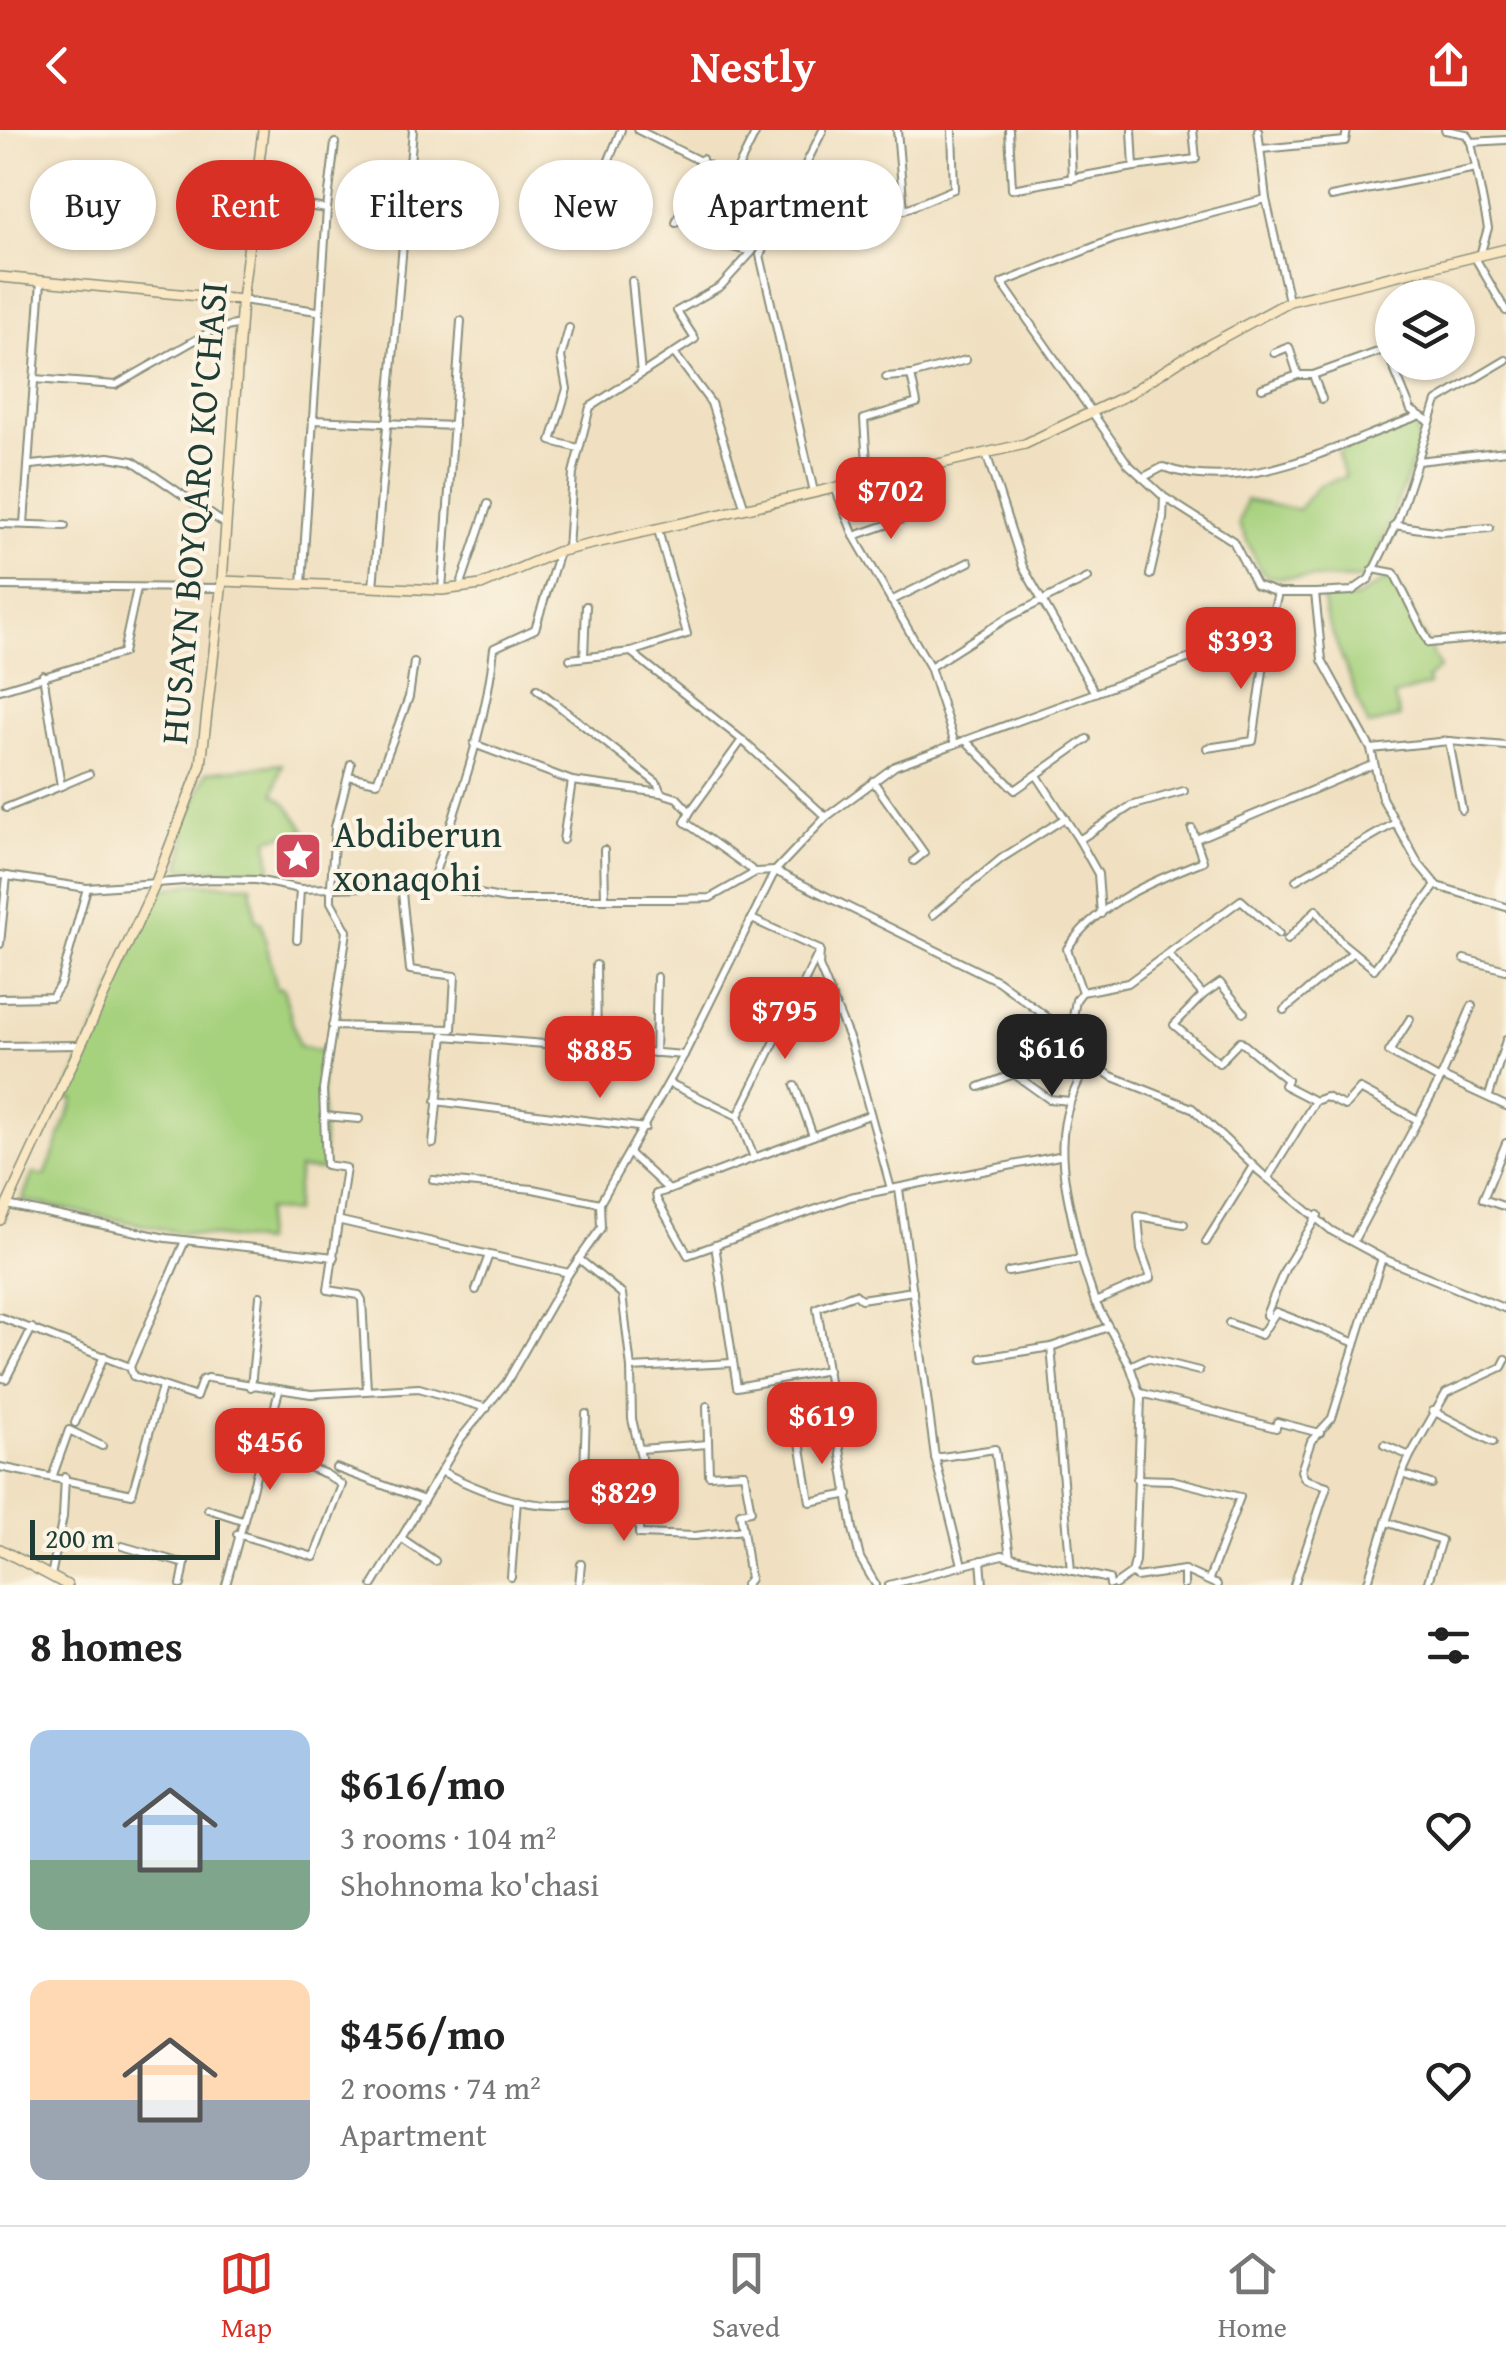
<!DOCTYPE html>
<html lang="en">
<head>
<meta charset="utf-8">
<style>
  body { margin:0; font-family:"Gentium Book Plus",serif; background:#f6f6f6; color:#222; height:100vh; display:flex; flex-direction:column; font-size:38px; white-space:nowrap }
  * { box-sizing:border-box; margin:0 }
  p { font-size:32px; color:#767676 }
  .icon { flex:none; width:55px; height:55px; fill:none; stroke:currentColor; stroke-width:2; stroke-linecap:round; stroke-linejoin:round }
  .map { position:relative; height:1455px; overflow:hidden }
  .sheet { display:flex; flex-direction:column; background:#fff; flex:1 }
  .sheet>* { flex:none }
  .hud { position:absolute; left:30px; top:30px; width:1000px; height:90px; display:flex; gap:20px }
  .tools { position:absolute; left:1375px; top:150px; display:grid; gap:20px }
  .tools a { display:grid; place-items:center; width:100px; height:100px; border-radius:50%; background:#fff; box-shadow:0 2px 8px #0004; font-size:50px }
  .scale { position:absolute; left:30px; bottom:25px; width:190px; box-sizing:border-box; padding-left:10px; border:5px solid #1f3d34; border-top:0; font-size:28px; line-height:35px; white-space:nowrap; color:#1f3d34; -webkit-text-stroke:8px #fcf5e5; paint-order:stroke }
  .price { position:absolute; translate:-50% -85px; padding:0 22px; border-radius:20px; background:#d93025; color:#fff; font-size:32px; line-height:65px; filter:drop-shadow(0 2px 5px #0008) }
  .price::after { content:''; position:absolute; left:50%; top:60px; width:30px; height:22px; margin-left:-15px; background:inherit; clip-path:polygon(0 0,100% 0,50% 100%) }
  .price.current { background:#222; color:#fff }
  ul { padding:0; list-style:none }
  li { display:flex; align-items:center; gap:30px; height:250px; padding:0 30px }
  li span { display:grid; place-items:center; flex:none; width:280px; height:200px; border-radius:20px; color:#555 }
  li>.icon { margin-inline-start:auto }
  span .icon { width:120px; height:120px; fill:#fffc; stroke-width:1 }
  li b { font-size:42px }
  h2 { display:flex; justify-content:space-between; align-items:center; height:120px; padding:0 30px; font-size:42px }
  .tag { padding:0 35px; border-radius:45px; background:#fff; box-shadow:0 2px 8px #0004; font-size:35px; line-height:90px }
  .tag.current { background:#d93025; color:#fff }
  header { display:flex; justify-content:space-between; align-items:center; height:130px; padding:0 30px; background:#d93025; color:#fff; font-size:45px; font-weight:800 }
  .dock { display:flex; justify-content:space-around; align-items:center; height:140px; border-top:2px solid #e0e0e0; background:#fff; font-size:28px; color:#767676 }
  .dock a { display:grid; justify-items:center; gap:5px }
  .dock .current { color:#d93025 }
  .map>svg:first-child { display:block }
</style>
</head>
<body>
<header><svg class="icon" aria-label="back" viewBox="0 0 24 24"><path d="M15 5l-7 7 7 7"/></svg>Nestly<svg class="icon" aria-label="share" viewBox="0 0 24 24"><path d="M12 15V3M7 8l5-5 5 5M5 13v7h14v-7"/></svg></header>
<div class="map">
<svg width="1506" height="1455" viewBox="0 0 1506 1455">
  <rect width="100%" height="100%" fill="#fcf5e5"/>
  <filter id="ink" filterUnits="userSpaceOnUse"><feTurbulence type="fractalNoise" baseFrequency=".01" numOctaves="2"/><feDisplacementMap in="SourceGraphic" scale="20" xChannelSelector="R" yChannelSelector="G"/><feConvolveMatrix kernelMatrix="1 2 1 2 8 2 1 2 1" color-interpolation-filters="sRGB"/></filter>
  <filter id="wash" filterUnits="userSpaceOnUse"><feTurbulence type="fractalNoise" baseFrequency=".0048" numOctaves="4" result="noise"/><feDisplacementMap in="SourceGraphic" scale="40" xChannelSelector="R" yChannelSelector="G"/><feGaussianBlur stdDeviation="2.25" result="paint"/><feColorMatrix in="noise" values="0 0 0 0 0 0 0 0 0 0 0 0 0 0 0 0 0 1.4 0 .05"/><feComposite in="paint" operator="in"/></filter>
  <g filter="url(#wash)">
    <rect width="100%" height="100%" fill="#f0e0c1"/>
    <g fill="#a6d17d" stroke="#628758" stroke-width="2.5">
      <polygon points="1416,292 1419,316 1370,442 1361,449 1270,447 1261,441 1239,394 1246,370 1298,380 1319,355 1345,347 1338,324 1349,314"/>
      <polygon points="1392,446 1440,538 1427,548 1429,555 1394,566 1400,587 1368,596 1325,484 1322,466 1356,468"/>
      <polygon points="282,634 274,664 287,674 305,700 268,709 271,742 180,738 185,711 182,700 207,642"/>
      <polygon points="192,753 251,755 256,791 261,792 277,858 283,858 299,916 321,921 324,1040 299,1039 294,1082 266,1080 263,1112 177,1102 22,1070 33,1043 45,1046 74,970 65,966 157,766 165,759"/>
    </g>
  </g>
  <g filter="url(#ink)">
    <g fill="none" stroke-linecap="round" stroke-linejoin="round">
      <g stroke="#888e7a" stroke-width="10">
        <g id="street">
          <polyline points="638,0 784,73"/>
          <polyline points="897,0 904,80 954,59 952,0"/>
          <polyline points="1009,0 1012,59 1134,37"/>
          <polyline points="1070,0 1072,49"/>
          <polyline points="1132,0 1134,37 1196,29 1193,0"/>
          <polyline points="1258,0 1266,69 1289,171"/>
          <polyline points="1445,0 1466,4 1471,12 1488,98 1481,122"/>
          <polyline points="1471,12 1506,10"/>
          <polyline points="1261,19 1345,11 1347,0"/>
          <polyline points="605,40 621,0"/>
          <polyline points="734,46 757,0"/>
          <polyline points="799,48 847,70 904,80"/>
          <polyline points="1331,67 1476,38"/>
          <polyline points="254,68 327,79 335,13"/>
          <polyline points="1266,69 1114,109 1002,153 1128,334 1164,367 1233,411 1256,455 1278,463 1315,463 1322,530 1371,619 1382,668 1418,733 1437,756 1506,777"/>
          <polyline points="676,93 702,29"/>
          <polyline points="1474,126 1506,181"/>
          <polyline points="632,151 641,244"/>
          <polyline points="242,170 317,181"/>
          <polyline points="569,198 561,227 567,259 551,311 578,318"/>
          <polyline points="1392,217 1386,219 1411,280 1429,291"/>
          <polyline points="674,223 711,273 745,379"/>
          <polyline points="1274,223 1289,217 1298,245"/>
          <polyline points="911,245 966,230"/>
          <polyline points="34,249 116,255 213,200 240,194"/>
          <polyline points="1262,258 1298,245 1313,245"/>
          <polyline points="1322,269 1313,245 1386,219"/>
          <polyline points="312,290 454,296"/>
          <polyline points="987,326 1023,437 1095,563"/>
          <polyline points="1418,331 1506,321"/>
          <polyline points="31,335 109,327 133,331 225,394"/>
          <path d="M1142,348L1163,337C1247,367 1338,314 1416,287"/>
          <polyline points="868,349 864,289 917,273 911,245 886,247"/>
          <polyline points="836,360 854,406 930,537 955,614"/>
          <polyline points="814,362 760,125 823,0"/>
          <polyline points="0,394 65,396"/>
          <polyline points="24,394 41,151"/>
          <polyline points="1394,395 1441,402 1490,398"/>
          <polyline points="658,400 687,504 631,522 742,610"/>
          <polyline points="854,406 915,385"/>
          <polyline points="568,419 573,343 590,277 695,209 677,181 721,156 752,122 715,113"/>
          <polyline points="1373,439 1394,443 1429,513 1506,506"/>
          <polyline points="1150,445 1163,389 1164,368"/>
          <polyline points="302,454 327,79"/>
          <polyline points="0,456 220,458"/>
          <polyline points="373,457 413,0"/>
          <polyline points="460,457 488,374"/>
          <polyline points="442,460 461,191"/>
          <polyline points="1315,463 1352,461 1369,449 1398,390 1437,271 1506,230"/>
          <polyline points="891,471 969,432"/>
          <polyline points="584,527 586,476"/>
          <polyline points="570,529 631,522"/>
          <polyline points="930,537 1007,488 1088,448"/>
          <polyline points="537,559 657,653 661,663"/>
          <polyline points="0,560 123,523 137,458"/>
          <polyline points="965,610 1015,660 1087,609"/>
          <polyline points="1449,611 1506,616"/>
          <polyline points="474,614 572,651 661,663 677,668 690,682 685,692 755,742"/>
          <polyline points="1207,618 1253,611 1269,499"/>
          <polyline points="1371,619 1449,611 1462,680"/>
          <polyline points="351,634 335,697 331,756 331,772 347,801 323,960 326,1035 346,1038 328,1160 359,1165 362,1170 367,1260"/>
          <polyline points="348,646 377,652 409,567 414,532"/>
          <polyline points="1038,647 1079,710 1131,676 1184,661"/>
          <polyline points="873,651 924,723 914,731"/>
          <polyline points="61,656 89,644"/>
          <polyline points="6,678 61,656 43,545"/>
          <polyline points="690,682 742,610 826,687"/>
          <polyline points="1196,709 1372,635"/>
          <polyline points="563,710 572,651"/>
          <polyline points="1079,710 1098,744 1101,784"/>
          <polyline points="604,720 605,769"/>
          <polyline points="0,745 87,758 212,749 256,750 300,759 431,755 506,769 673,769 710,768 756,742 775,741 998,851 1070,904 1090,932 1111,946 1192,978 1260,1042 1332,1101 1382,1128 1506,1179"/>
          <polyline points="1296,750 1395,693"/>
          <path d="M431,755C456,677 486,600 494,518L535,499L559,422"/>
          <polyline points="933,785 1002,728 1065,688"/>
          <polyline points="297,810 300,759"/>
          <polyline points="1287,810 1316,780 1340,811 1374,839 1436,755"/>
          <polyline points="0,814 7,746"/>
          <polyline points="820,820 819,836 851,913 891,1059 1059,1026"/>
          <polyline points="1169,825 1203,865 1220,853 1244,882"/>
          <polyline points="1464,829 1506,840"/>
          <polyline points="596,835 597,917"/>
          <path d="M1082,862L1067,819C1095,774 1155,750 1203,731L1192,699"/>
          <polyline points="1203,865 1174,895 1219,933 1240,911 1287,950 1284,955 1315,971"/>
          <polyline points="0,868 52,867 60,855 87,758"/>
          <polyline points="1284,880 1353,822"/>
          <polyline points="1410,889 1389,922 1440,950 1418,990"/>
          <polyline points="332,896 452,899 455,846 410,840 401,753"/>
          <polyline points="1070,904 1076,870 1082,862 1128,853 1241,770 1279,804"/>
          <polyline points="444,906 684,925"/>
          <polyline points="0,916 80,915"/>
          <polyline points="655,923 657,847"/>
          <polyline points="1441,946 1506,976"/>
          <polyline points="1440,950 1472,876"/>
          <polyline points="669,953 738,986"/>
          <polyline points="979,957 1014,944 1049,969 1070,971"/>
          <polyline points="1489,966 1506,910"/>
          <polyline points="436,971 645,998"/>
          <polyline points="324,986 359,989"/>
          <polyline points="813,1006 869,985"/>
          <polyline points="1506,1013 1483,1069 1506,1077"/>
          <polyline points="433,1014 444,905"/>
          <polyline points="631,1025 669,1060 656,1064 657,1070 688,1125 850,1067 891,1059"/>
          <polyline points="754,1028 813,1006 795,956"/>
          <polyline points="1268,1048 1315,971 1326,967 1345,976 1360,959 1418,990 1353,1112"/>
          <polyline points="433,1050 533,1059 600,1073"/>
          <polyline points="899,1059 935,1327 962,1435"/>
          <polyline points="669,1060 754,1028 738,986 820,820 754,790"/>
          <polyline points="7,1075 166,1108 334,1127"/>
          <polyline points="341,1091 569,1143"/>
          <polyline points="1206,1112 1253,1036"/>
          <polyline points="715,1115 737,1257 828,1240"/>
          <polyline points="579,1129 622,1164 631,1238"/>
          <path d="M1081,1129C1066,1055 1044,1001 1090,932"/>
          <polyline points="1008,1142 1081,1129 1095,1172 1130,1236 1141,1268 1135,1431 1132,1443 1115,1455"/>
          <polyline points="476,1160 489,1125"/>
          <polyline points="1095,1172 1151,1148 1141,1120 1138,1086 1184,1094"/>
          <polyline points="0,1187 130,1237 133,1246 196,1267 202,1250 208,1248 311,1264 419,1258 487,1278"/>
          <polyline points="1270,1187 1266,1185 1285,1139 1318,1085"/>
          <polyline points="1229,1193 1261,1205 1276,1182 1353,1212"/>
          <polyline points="982,1228 1051,1217"/>
          <polyline points="1130,1236 1147,1228 1199,1241"/>
          <polyline points="130,1237 185,1111"/>
          <polyline points="0,1247 6,1249 32,1198"/>
          <polyline points="251,1257 260,1166"/>
          <polyline points="1141,1263 1276,1298 1277,1292 1320,1303"/>
          <polyline points="707,1276 709,1345 744,1343 751,1381 740,1383 743,1400 695,1406 639,1404 641,1327 632,1289 631,1238 733,1233"/>
          <polyline points="1433,1281 1493,1312"/>
          <polyline points="586,1284 583,1373 638,1373"/>
          <polyline points="75,1293 104,1226"/>
          <polyline points="799,1306 810,1372 849,1364"/>
          <polyline points="1384,1315 1410,1326 1446,1263 1502,1237 1506,1229"/>
          <polyline points="640,1319 708,1314"/>
          <polyline points="1410,1326 1402,1344 1431,1354"/>
          <polyline points="935,1328 995,1319 1010,1427"/>
          <polyline points="0,1337 132,1364 162,1257"/>
          <polyline points="336,1338 424,1370"/>
          <path d="M441,1341C483,1363 535,1382 583,1373"/>
          <polyline points="1402,1344 1386,1392 1441,1410 1427,1455"/>
          <polyline points="53,1345 69,1300 102,1316"/>
          <polyline points="1137,1349 1172,1350 1240,1367 1209,1449"/>
          <polyline points="208,1379 242,1390"/>
          <polyline points="743,1400 750,1449 745,1455"/>
          <polyline points="237,1404 314,1427 342,1355 326,1344 263,1320"/>
          <polyline points="401,1408 435,1431"/>
          <polyline points="122,1416 185,1434 181,1455"/>
          <polyline points="981,1430 983,1455"/>
          <polyline points="1071,1441 1051,1217 1108,1197"/>
          <polyline points="1132,1443 1136,1447 1184,1440 1217,1455"/>
          <polyline points="51,1446 63,1387 65,1347"/>
          <polyline points="511,1447 517,1370"/>
          <polyline points="226,1455 279,1261"/>
          <polyline points="373,1455 461,1308 506,1253 569,1143 601,1098 600,1073 684,925 775,741 826,687 895,636 1269,499 1278,463"/>
          <polyline points="579,1455 581,1434"/>
          <polyline points="876,1455 860,1428 853,1399 817,1178 855,1164 861,1169 913,1161"/>
          <polyline points="889,1455 1002,1425 1109,1449 1110,1455"/>
          <polyline points="1184,1455 1184,1440"/>
          <polyline points="1294,1455 1327,1356 1305,1349 1301,1341 1311,1311 1332,1288 1382,1128"/>
          <polyline points="1367,1455 1386,1392"/>
        </g>
      </g>
      <g stroke="#888e7a" stroke-width="12">
        <g id="secondary">
          <polyline points="0,147 242,170"/>
          <polyline points="222,451 442,460 481,455 557,422 1025,314 1127,265 1181,230 1290,171 1506,119"/>
          <polyline points="0,1090 154,757 201,635 222,451 242,170 263,0"/>
          <polyline points="0,1419 67,1455"/>
        </g>
      </g>
      <use href="#street" stroke="#fff" stroke-width="6"/>
      <use href="#secondary" stroke="#fae7c3" stroke-width="9"/>
    </g>
  </g>
  <defs>
    <g id="sight-square" transform="scale(2.5)"><rect x="-9" y="-9" width="18" height="18" rx="4" fill="#d1495b" stroke="#fcf5e5"/><path d="M0-6L1.8-2.2L6-1.7L2.9 1.2L3.7 5.4L0 3.3L-3.7 5.4L-2.9 1.2L-6-1.7L-1.8-2.2Z" fill="#fff"/></g>
  </defs>
  <g fill-rule="evenodd">
    <use href="#sight-square" x="298" y="726"/>
  </g>
  <g text-anchor="middle" stroke-width="8" stroke-linejoin="round" paint-order="stroke">
    <g font-size="38" fill="#1f3d34" stroke="#fcf5e5">
      <text transform="translate(194 383) rotate(-85)" y="13">HUSAYN BOYQARO KO'CHASI</text>
    </g>
    <g font-size="38" fill="#1f3d34" stroke="#fcf5e5" text-anchor="start">
      <text x="333" y="717">Abdiberun<tspan x="333" dy="44">xonaqohi</tspan></text>
    </g>
  </g>
</svg>
<div class="tools">
<a><svg class="icon" aria-label="layers" viewBox="0 0 24 24"><path d="M12 4l9 5-9 5-9-5zM3 14l9 5 9-5"/></svg></a>
</div>
<div class="scale">200 m</div>
<b class="price" style="left:891px;top:412px">$702</b>
<b class="price" style="left:1241px;top:562px">$393</b>
<b class="price" style="left:785px;top:932px">$795</b>
<b class="price current" style="left:1052px;top:969px">$616</b>
<b class="price" style="left:600px;top:971px">$885</b>
<b class="price" style="left:822px;top:1337px">$619</b>
<b class="price" style="left:270px;top:1363px">$456</b>
<b class="price" style="left:624px;top:1414px">$829</b>
<div class="hud">
<a class="tag">Buy</a>
<a class="tag current">Rent</a>
<a class="tag">Filters</a>
<a class="tag">New</a>
<a class="tag">Apartment</a>
</div>
</div>
<section class="sheet">
<h2>8 homes<svg class="icon" aria-label="filters" viewBox="0 0 24 24"><path d="M4 7h16M4 17h16"/><circle cx="9" cy="7" r="2"/><circle cx="15" cy="17" r="2"/></svg></h2>
<ul>
<li><span style="background:linear-gradient(#a9c7e8 65%,#7fa58c 0)"><svg class="icon" aria-label="home" viewBox="0 0 24 24"><path d="M3 11l9-7 9 7M6 9v11h12V9"/></svg></span><div><b>$616/mo</b><p>3 rooms · 104 m²</p><p>Shohnoma ko'chasi</p></div><svg class="icon" aria-label="heart" viewBox="0 0 24 24"><path d="M12 20l-8-8c-3-5 5-10 8-4 3-6 11-1 8 4z"/></svg></li>
<li><span style="background:linear-gradient(#ffd9b3 60%,#9aa5b1 0)"><svg class="icon" aria-label="home" viewBox="0 0 24 24"><path d="M3 11l9-7 9 7M6 9v11h12V9"/></svg></span><div><b>$456/mo</b><p>2 rooms · 74 m²</p><p>Apartment</p></div><svg class="icon" aria-label="heart" viewBox="0 0 24 24"><path d="M12 20l-8-8c-3-5 5-10 8-4 3-6 11-1 8 4z"/></svg></li>
</ul>
</section>
<nav class="dock">
<a class="current"><svg class="icon" aria-label="map" viewBox="0 0 24 24"><path d="M3 6l6-2 6 2 6-2v14l-6 2-6-2-6 2zM9 4v14M15 6v14"/></svg>Map</a>
<a><svg class="icon" aria-label="saved" viewBox="0 0 24 24"><path d="M7 4h10v16l-5-4-5 4z"/></svg>Saved</a>
<a><svg class="icon" aria-label="home" viewBox="0 0 24 24"><path d="M3 11l9-7 9 7M6 9v11h12V9"/></svg>Home</a>
</nav>
</body>
</html>
